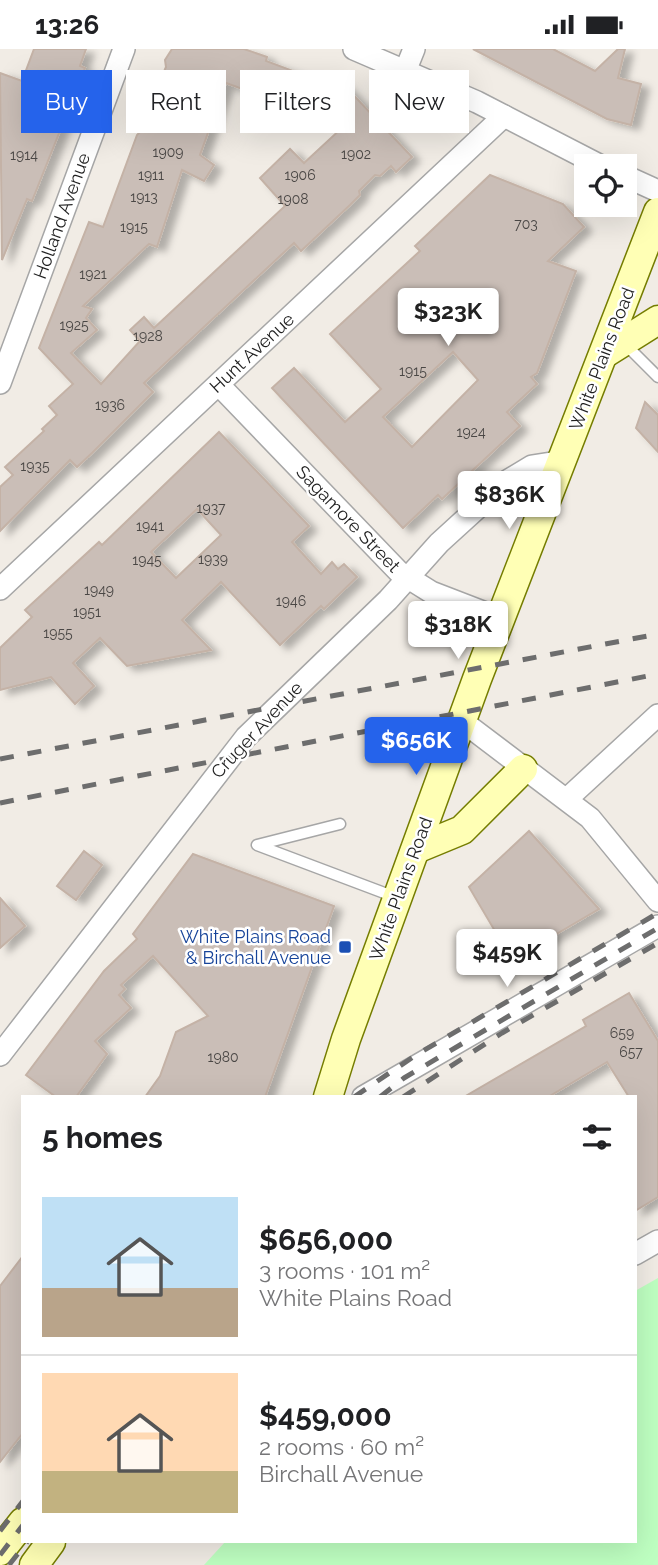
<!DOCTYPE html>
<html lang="en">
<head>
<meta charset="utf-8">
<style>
  body { margin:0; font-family:Raleway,sans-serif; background:#f2f2f2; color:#202124; height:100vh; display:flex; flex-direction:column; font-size:26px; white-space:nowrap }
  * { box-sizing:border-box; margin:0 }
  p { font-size:23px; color:#757577 }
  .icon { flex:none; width:38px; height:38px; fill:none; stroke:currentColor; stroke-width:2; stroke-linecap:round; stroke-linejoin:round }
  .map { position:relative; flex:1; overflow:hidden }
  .details { position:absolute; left:21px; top:1046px; width:616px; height:448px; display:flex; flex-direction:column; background:#fff; border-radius:0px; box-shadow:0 7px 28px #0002 }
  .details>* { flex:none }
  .hud { position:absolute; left:21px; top:21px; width:616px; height:63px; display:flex; gap:14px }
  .tools { position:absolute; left:574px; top:105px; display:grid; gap:14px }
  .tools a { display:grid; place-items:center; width:63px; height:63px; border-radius:0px; background:#fff; box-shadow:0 7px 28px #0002; font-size:35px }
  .price { position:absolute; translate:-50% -60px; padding:0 16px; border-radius:7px; background:#fff; color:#222; font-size:23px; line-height:46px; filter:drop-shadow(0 2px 4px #0008) }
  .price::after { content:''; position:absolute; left:50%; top:42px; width:21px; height:16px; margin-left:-10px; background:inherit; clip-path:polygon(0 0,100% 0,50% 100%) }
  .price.current { background:#2563eb; color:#fff }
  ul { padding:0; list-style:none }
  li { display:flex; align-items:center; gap:21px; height:175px; padding:0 21px }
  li+li { border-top:2px solid #e0e0e0 }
  li span { display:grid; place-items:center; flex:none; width:196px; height:140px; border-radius:0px; color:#555 }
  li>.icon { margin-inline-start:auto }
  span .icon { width:84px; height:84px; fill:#fffc; stroke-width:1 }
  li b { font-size:30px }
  h2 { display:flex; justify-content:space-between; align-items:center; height:84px; padding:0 21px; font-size:30px }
  .chip { padding:0 24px; border-radius:0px; background:#fff; box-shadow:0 7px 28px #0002; font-size:24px; line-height:63px }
  .chip.current { background:#2563eb; color:#fff }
  .status { display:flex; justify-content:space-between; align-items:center; height:49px; padding:0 35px; background:#fff; direction:ltr }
  .status svg { height:19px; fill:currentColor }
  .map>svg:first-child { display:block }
</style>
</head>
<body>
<div class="status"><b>13:26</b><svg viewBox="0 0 49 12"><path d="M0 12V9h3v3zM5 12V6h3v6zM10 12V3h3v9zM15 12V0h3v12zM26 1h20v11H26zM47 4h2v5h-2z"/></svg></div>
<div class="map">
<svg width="658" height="1516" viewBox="0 0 658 1516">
  <defs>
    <filter id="shadow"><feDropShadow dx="8" dy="4.5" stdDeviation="3.5" flood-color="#0004"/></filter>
  </defs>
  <rect width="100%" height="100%" fill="#f1ece5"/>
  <polygon fill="#beffc1" points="658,1229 658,1516 204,1516 225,1493 635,1493 635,1242"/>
  <g fill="#cabeb7" stroke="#c4b2a6" stroke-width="2" fill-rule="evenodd" filter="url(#shadow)">
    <polygon points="34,0 86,0 80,17 85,19 32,152 27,150 2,211 0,24 22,32"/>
    <path d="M172,0H244L267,8L266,12L338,39L343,35L412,108L396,123L391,117L380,127L375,126L359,142L360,146L350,156L301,202L294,194L144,334L153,343L92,404L77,418L70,411L0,482V438L13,426L5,418L44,382L42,380L57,366L49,357L73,335L39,299L89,173L103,178L137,86L143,80L148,68L146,64L166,18L165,11ZM226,34L344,77L304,114L290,100L260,129L285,157L154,279L144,268L130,281L140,292L101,335L71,304L97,281L86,269L92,260L83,257L149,195L157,198L182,121L204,132L214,116L200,106Z"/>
    <polygon points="473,0 553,0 595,22 618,0 625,0 618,29 641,35 631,76 607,70"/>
    <path d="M490,126L563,155L584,178L548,212L576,222L537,324L531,328L537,335L507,363L520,377L442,450L438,446L403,479L272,339L294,319L345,373L381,340L330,285L420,202L415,197ZM453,303L478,331L412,398L383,368Z"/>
    <polygon points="645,353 658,366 658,403 636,379"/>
    <path d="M219,383L309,477L292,493L321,525L332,513L338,520L344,515L357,528L324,560L321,557L280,596L221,533L182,571L211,601L127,617L100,589L73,614L94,637L75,655L51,628L0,641V599L32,568L25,561L99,493L102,496ZM197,460L221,486L176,529L151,503Z"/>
    <polygon points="529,782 599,860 512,911 469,838"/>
    <polygon points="84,802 102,816 76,851 57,837"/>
    <polygon points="193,805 334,857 265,1048 145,1048 160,1027 176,983 208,967 153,907 121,936 125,940 119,946 131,959 95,992 107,1005 76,1048 56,1048 26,1026 104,922 137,890 133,885"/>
    <polygon points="0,849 25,877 0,899"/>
    <polygon points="629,944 658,992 658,1148 635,1162 635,1048 629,1048 607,1013 548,1048 464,1048 586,977 583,971"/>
    <polygon points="23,1207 23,1384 0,1413 0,1237"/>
  </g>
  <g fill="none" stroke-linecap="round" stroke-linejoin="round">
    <g stroke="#a6a6a6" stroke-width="13">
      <g id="lane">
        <polyline points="623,293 658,328"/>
        <polyline points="340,775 257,796 395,848"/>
      </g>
    </g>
    <g stroke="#a6a6a6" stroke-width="24">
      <g id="street">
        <polyline points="354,0 477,53 601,117"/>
        <polyline points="406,20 414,0"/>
        <polyline points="625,127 658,142"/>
        <polyline points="0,334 124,0"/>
        <polyline points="219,336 399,523 431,543 501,570"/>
        <polyline points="0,540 504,67"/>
        <polyline points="462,672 590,769 658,852"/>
        <polyline points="568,749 658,666"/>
        <polyline points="0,1006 246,688 388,551 439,494 507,432 532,417 564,412"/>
        <polyline points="363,1048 658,877"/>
        <polyline points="635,1205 658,1192"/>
      </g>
    </g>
    <g stroke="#757d00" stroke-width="31">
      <g id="secondary">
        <polyline points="604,305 658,271"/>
        <polyline points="416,800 462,781 523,720"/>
        <polyline points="328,1048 346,990 477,630 658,163"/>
        <polyline points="0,1502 23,1473"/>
        <polyline points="34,1516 51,1493"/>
      </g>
    </g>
    <use href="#lane" stroke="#fff" stroke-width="10"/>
    <use href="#street" stroke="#fff" stroke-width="21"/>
    <use href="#secondary" stroke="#ffffb5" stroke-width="28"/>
    <g stroke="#6d6d6d" stroke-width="5" stroke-dasharray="14 14" stroke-linecap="butt">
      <polyline points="0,710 658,585"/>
      <polyline points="0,754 658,625"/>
      <polyline points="354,1048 416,1006 658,864"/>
      <polyline points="380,1048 404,1029 658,879"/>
      <polyline points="403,1048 502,984 658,894"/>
      <polyline points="0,1482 23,1452"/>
      <polyline points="0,1506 23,1476"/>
      <polyline points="9,1516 27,1493"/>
    </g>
  </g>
  <rect fill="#1a4fb4" stroke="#fff" stroke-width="2.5" x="338" y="891" width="14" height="14" rx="3.5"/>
  <g text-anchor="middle" stroke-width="5" stroke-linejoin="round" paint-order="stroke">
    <g font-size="14" fill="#4a4745">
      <text x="168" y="108">1909</text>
      <text x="356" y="110">1902</text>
      <text x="24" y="111">1914</text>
      <text x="151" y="131">1911</text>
      <text x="300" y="131">1906</text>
      <text x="144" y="153">1913</text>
      <text x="293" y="155">1908</text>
      <text x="526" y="180">703</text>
      <text x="134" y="183">1915</text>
      <text x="93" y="230">1921</text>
      <text x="74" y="281">1925</text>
      <text x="148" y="292">1928</text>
      <text x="413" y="327">1915</text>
      <text x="110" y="361">1936</text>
      <text x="471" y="388">1924</text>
      <text x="35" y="422">1935</text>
      <text x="211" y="464">1937</text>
      <text x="150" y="482">1941</text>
      <text x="213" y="515">1939</text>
      <text x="147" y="516">1945</text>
      <text x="99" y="546">1949</text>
      <text x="291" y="557">1946</text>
      <text x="87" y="568">1951</text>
      <text x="58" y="589">1955</text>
      <text x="622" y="989">659</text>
      <text x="631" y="1008">657</text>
      <text x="223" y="1013">1980</text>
    </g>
    <g font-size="18" fill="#1f1f1f" stroke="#fff">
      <text transform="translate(62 167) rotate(-70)" y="6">Holland Avenue</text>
      <text transform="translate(252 304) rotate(-43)" y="6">Hunt Avenue</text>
      <text transform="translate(602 310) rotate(-69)" y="6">White Plains Road</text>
      <text transform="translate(348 470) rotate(46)" y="6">Sagamore Street</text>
      <text transform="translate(257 681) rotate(-47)" y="6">Cruger Avenue</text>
      <text transform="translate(401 840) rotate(-70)" y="6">White Plains Road</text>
    </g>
    <g font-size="18" fill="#164399" stroke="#fff" text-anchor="end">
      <text x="331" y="894">White Plains Road<tspan x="331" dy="21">&amp; Birchall Avenue</tspan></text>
    </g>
  </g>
</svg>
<div class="tools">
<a><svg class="icon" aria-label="locate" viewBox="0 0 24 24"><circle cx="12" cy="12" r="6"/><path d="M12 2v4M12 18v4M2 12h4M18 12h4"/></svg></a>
</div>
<b class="price" style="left:448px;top:299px">$323K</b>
<b class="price" style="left:509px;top:482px">$836K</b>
<b class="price" style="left:458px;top:612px">$318K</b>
<b class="price current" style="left:416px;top:728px">$656K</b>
<b class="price" style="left:507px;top:940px">$459K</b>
<div class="hud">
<a class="chip current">Buy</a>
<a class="chip">Rent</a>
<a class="chip">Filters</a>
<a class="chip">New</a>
</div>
<section class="details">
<h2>5 homes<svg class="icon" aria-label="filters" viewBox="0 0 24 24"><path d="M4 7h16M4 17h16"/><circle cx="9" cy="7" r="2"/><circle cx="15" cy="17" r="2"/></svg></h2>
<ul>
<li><span style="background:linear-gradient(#bfe0f5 65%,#b9a48a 0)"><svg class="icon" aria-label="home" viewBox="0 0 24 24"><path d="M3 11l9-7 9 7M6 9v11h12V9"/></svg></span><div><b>$656,000</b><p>3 rooms · 101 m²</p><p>White Plains Road</p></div></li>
<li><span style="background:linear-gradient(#ffd9b3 70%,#c2b280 0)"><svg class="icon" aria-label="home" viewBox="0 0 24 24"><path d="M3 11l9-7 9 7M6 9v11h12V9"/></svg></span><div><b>$459,000</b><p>2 rooms · 60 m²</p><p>Birchall Avenue</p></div></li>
</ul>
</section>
</div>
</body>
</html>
